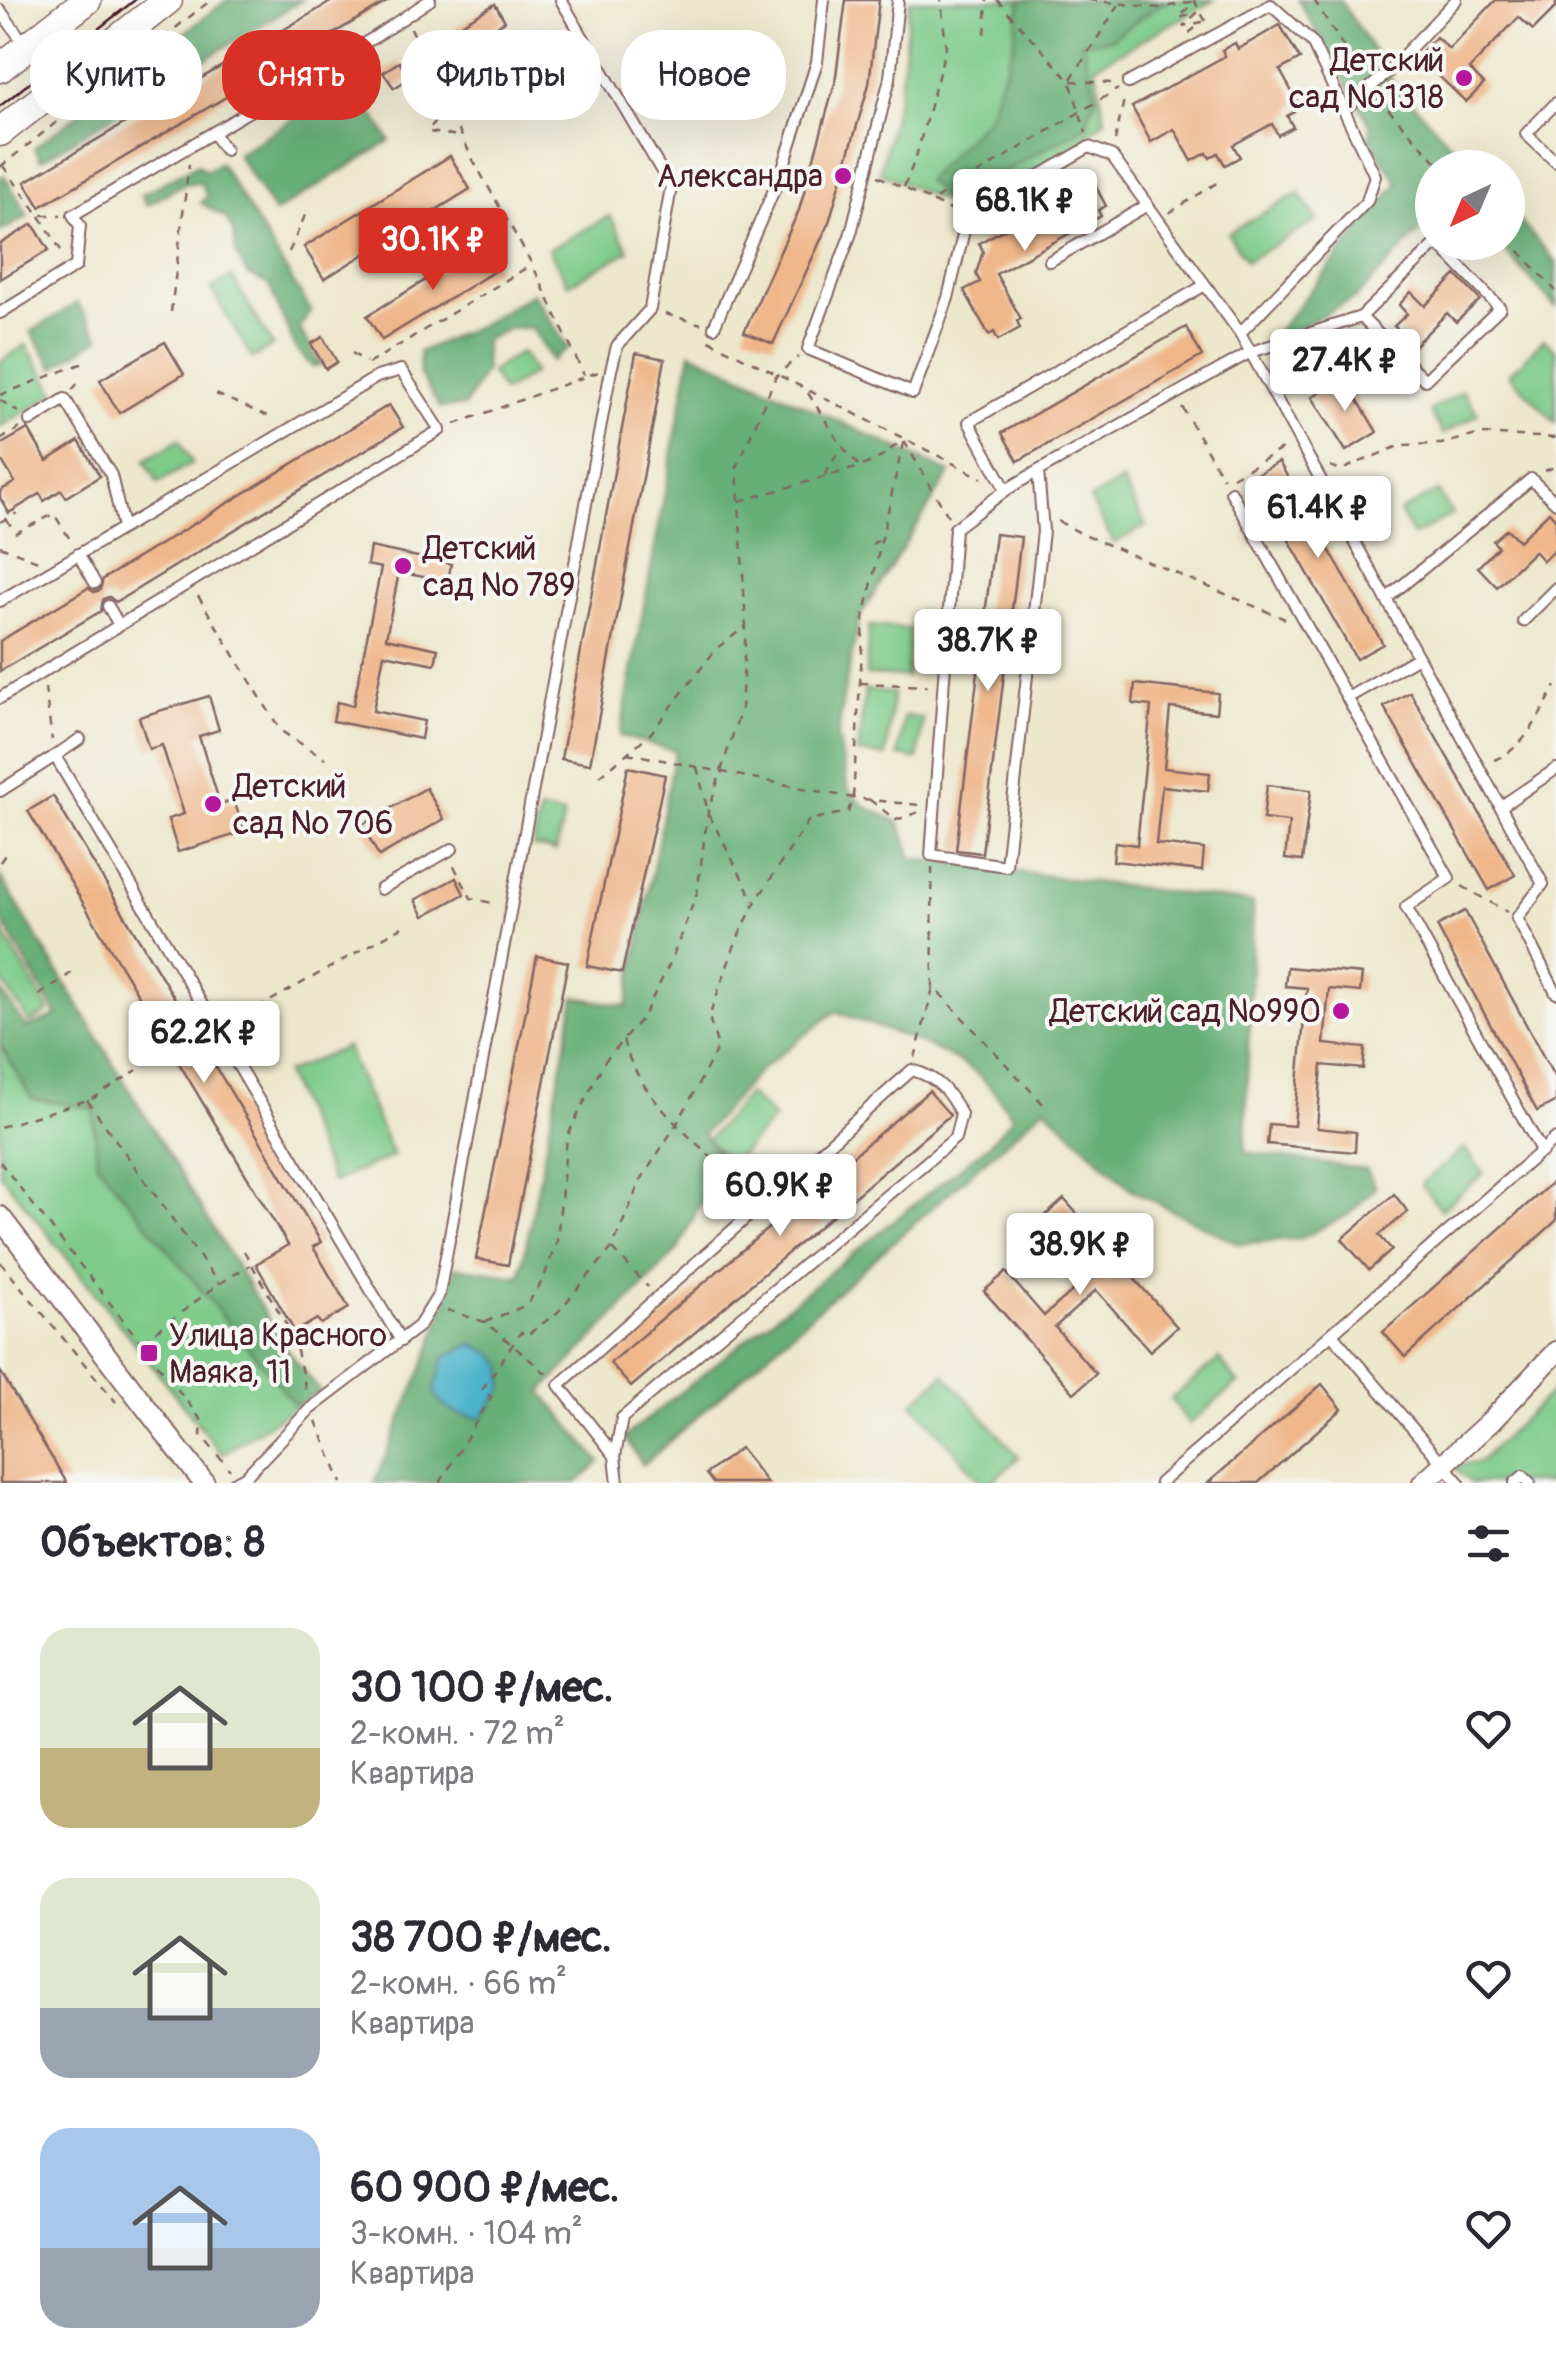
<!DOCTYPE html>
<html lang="ru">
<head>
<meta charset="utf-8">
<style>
  body { margin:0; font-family:Pangolin,sans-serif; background:#f7f7f7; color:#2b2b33; height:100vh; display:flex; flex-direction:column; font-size:38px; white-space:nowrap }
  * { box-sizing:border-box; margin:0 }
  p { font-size:32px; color:#7c7c81 }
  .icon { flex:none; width:55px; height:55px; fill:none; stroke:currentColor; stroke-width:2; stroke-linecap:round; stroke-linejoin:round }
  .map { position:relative; height:1483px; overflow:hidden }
  .sheet { display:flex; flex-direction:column; background:#fff; flex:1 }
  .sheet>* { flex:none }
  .guide { position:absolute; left:30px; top:30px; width:1000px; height:90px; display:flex; gap:20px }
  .needle { width:65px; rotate:224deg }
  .tools { position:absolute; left:1415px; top:150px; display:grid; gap:20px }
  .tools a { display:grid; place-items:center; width:110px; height:110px; border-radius:50%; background:#fff; box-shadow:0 10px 40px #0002; font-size:50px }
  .price { position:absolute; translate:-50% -85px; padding:0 22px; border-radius:10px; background:#fff; color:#222; font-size:32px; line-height:65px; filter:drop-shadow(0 2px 5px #0008) }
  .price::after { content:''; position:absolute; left:50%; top:60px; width:30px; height:22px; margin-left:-15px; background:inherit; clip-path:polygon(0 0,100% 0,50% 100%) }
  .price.current { background:#d93025; color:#fff }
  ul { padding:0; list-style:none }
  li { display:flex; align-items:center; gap:30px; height:250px; padding:0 40px }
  li span { display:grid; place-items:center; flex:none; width:280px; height:200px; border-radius:30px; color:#555 }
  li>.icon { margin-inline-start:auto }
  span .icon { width:120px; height:120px; fill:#fffc; stroke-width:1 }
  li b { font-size:42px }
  h2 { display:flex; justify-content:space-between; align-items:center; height:120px; padding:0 40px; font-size:42px }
  .tag { padding:0 35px; border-radius:40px; background:#fff; box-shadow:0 10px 40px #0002; font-size:35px; line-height:90px }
  .tag.current { background:#d93025; color:#fff }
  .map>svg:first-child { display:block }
</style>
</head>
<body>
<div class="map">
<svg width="1556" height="1483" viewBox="0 0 1556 1483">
  <rect width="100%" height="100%" fill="#f6f6f2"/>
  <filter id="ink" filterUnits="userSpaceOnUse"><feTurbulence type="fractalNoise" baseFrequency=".01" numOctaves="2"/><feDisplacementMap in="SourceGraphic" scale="20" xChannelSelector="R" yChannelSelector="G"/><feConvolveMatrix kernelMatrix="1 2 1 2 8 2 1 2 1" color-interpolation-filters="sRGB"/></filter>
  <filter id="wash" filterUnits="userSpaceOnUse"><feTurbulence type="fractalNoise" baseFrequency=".0048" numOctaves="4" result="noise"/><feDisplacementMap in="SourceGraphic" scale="40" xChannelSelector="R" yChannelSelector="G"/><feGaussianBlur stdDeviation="2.25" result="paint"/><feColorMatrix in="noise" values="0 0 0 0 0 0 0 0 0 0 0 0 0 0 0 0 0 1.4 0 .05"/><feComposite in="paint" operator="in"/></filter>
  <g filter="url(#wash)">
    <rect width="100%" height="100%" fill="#ede7cc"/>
    <g fill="#7ecb8a" stroke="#64755a" stroke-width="2.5">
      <polygon points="910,0 1214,0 1095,66 1105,119 1070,151 963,211 880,172 901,81"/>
      <polygon points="1299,193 1318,220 1246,261 1228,233"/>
      <polygon points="610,216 629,251 568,284 549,249"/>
      <polygon points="232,277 273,346 252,358 211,289"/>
      <polygon points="1544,339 1556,351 1556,423 1509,374"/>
      <polygon points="26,345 56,393 0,427 0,362"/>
      <polygon points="521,352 534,373 503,392 490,372"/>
      <polygon points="1463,391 1478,414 1443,434 1430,411"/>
      <polygon points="179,440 192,463 158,483 145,460"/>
      <polygon points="1122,481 1146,526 1114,543 1090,499"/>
      <polygon points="1438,491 1452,514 1413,536 1399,512"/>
      <polygon points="869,626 910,629 907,677 866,675"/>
      <polygon points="865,690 893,693 886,756 858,753"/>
      <polygon points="904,716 923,718 918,759 898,756"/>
      <polygon points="540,811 564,815 556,851 533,847"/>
      <polygon points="0,927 49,1011 30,1023 0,978"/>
      <polygon points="0,1044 32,1099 93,1108 296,1406 222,1454 0,1173"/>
      <polygon points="346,1047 393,1156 332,1182 285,1073"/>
      <polygon points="748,1094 774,1118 732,1164 707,1140"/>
      <polygon points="1464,1148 1484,1173 1441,1210 1421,1184"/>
      <polygon points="1219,1359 1238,1383 1189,1424 1171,1399"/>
      <polygon points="945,1374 1019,1457 991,1483 983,1483 913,1403"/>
      <polygon points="1556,1388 1556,1483 1470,1483 1453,1465 1478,1463"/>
    </g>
    <g fill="#66af76" stroke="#586750" stroke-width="2.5">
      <polygon points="227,0 302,0 41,160 34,148"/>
      <polygon points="1021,0 1167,0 1111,39 1082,42 1096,95 1086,126 948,203 926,180 988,116 1013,47"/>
      <polygon points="1298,0 1340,0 1394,83 1472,167 1432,168 1432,218 1357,297 1266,345 1398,183 1370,141 1371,126"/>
      <polygon points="353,82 390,141 274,213 237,154"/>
      <polygon points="220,163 311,311 299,328 321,365 313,367 296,349 269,285 247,274 236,254 234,233 226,218 201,203 207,196 201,183 183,184 147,205 141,195 198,164 205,171"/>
      <polygon points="4,175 28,216 0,232 0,178"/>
      <polygon points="1508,208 1556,262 1556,308 1498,243 1508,242"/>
      <polygon points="533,293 568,348 552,361 532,328 510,328 484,340 485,370 465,406 440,408 420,375 419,352 480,325"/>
      <polygon points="77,303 100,338 54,368 31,332"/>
      <path d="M691,352L950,473L860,616L843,698L838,737L848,789L864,806L900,823L912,858L1253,903L1245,1152L1367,1170L1375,1188L1350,1214L1301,1238L1239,1244L1132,1190L1045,1107L643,1465L625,1437L988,1145L1013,1117C1001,1101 988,1082 972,1070C933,1043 880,1030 836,1011L759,1071L703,1134L719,1156L708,1188L677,1251L542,1392L600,1462L577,1483H374C403,1413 439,1341 455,1267L520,1276L575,997L627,1006L675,751L620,736Z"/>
      <polygon points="0,876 285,1347 320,1391 296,1406 97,1163 93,1108 32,1099 0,1044 0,990 27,1028 57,1016 0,917"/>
    </g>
    <path fill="#4cb4cb" stroke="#4b6a7b" stroke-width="2.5" d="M472,1344L494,1354L504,1367L503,1390L481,1418C458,1415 446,1413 434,1392L445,1357Z"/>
    <g id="blocks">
      <g fill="#efb689">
        <polygon points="334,0 390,0 40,207 25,182"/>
        <polygon points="846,0 879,0 869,84 829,222 773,344 744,332 799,210 835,83"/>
        <polygon points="1496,0 1556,0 1556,7 1533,30 1519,17 1469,69 1484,84 1466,102 1418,56 1436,37 1449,49"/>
        <polygon points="495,4 505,21 463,46 453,29"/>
        <polygon points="1280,25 1300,59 1280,70 1298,103 1291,107 1294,112 1287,116 1293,127 1278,135 1272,124 1233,145 1240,157 1225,165 1218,153 1210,158 1207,153 1192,161 1174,129 1151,142 1132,107 1225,56 1222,50 1235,43 1238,49"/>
        <polygon points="399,62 410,78 394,88 383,72"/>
        <polygon points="450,156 470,189 324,279 304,247"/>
        <polygon points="1085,185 1087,189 1095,185 1106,206 1098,210 1101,216 996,274 1021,319 1017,321 1020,328 998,340 994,332 989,335 964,290 980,282 976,274 983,251 979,243"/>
        <polygon points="33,224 49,250 0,279 0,244"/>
        <polygon points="483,245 498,269 382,340 367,316"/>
        <polygon points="1456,275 1480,300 1456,322 1447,313 1414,346 1394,326 1407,314 1399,305 1411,292 1425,306"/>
        <polygon points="1186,327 1202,356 1018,461 1002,433"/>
        <polygon points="323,337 337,362 326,369 311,344"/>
        <polygon points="165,342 184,374 119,413 100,380"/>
        <polygon points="636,353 665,359 590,764 561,759"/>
        <polygon points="1344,377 1377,432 1346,451 1312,397"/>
        <polygon points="389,405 403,427 116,602 109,597 103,599 101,611 0,671 0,641 88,588 94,592 100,590 103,579"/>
        <polygon points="28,429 47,461 79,441 100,476 66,497 61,490 44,501 40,494 9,513 0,498 0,491 15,482 0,458 0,445"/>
        <polygon points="1279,462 1383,644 1356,659 1253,476"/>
        <polygon points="1549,512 1556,520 1556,548 1543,561 1534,551 1497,587 1478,567 1498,547 1493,541 1507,529 1519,541"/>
        <polygon points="995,534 1021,537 982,853 956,850"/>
        <polygon points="370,547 451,564 448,582 399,572 386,638 438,649 435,664 384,654 373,711 424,721 421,739 333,721 337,702 353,706 381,568 367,565"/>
        <polygon points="1135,684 1218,693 1216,713 1170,708 1164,768 1210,773 1208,791 1162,786 1156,844 1204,849 1202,871 1113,861 1115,842 1137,845 1151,706 1133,704"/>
        <polygon points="1410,692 1515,875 1489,890 1384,707"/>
        <polygon points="209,696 219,730 199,736 220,804 234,800 244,832 178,852 168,819 184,814 162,745 149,749 139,717"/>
        <polygon points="628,767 665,775 622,973 587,966"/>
        <polygon points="1267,785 1311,790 1302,861 1285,859 1289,822 1263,819"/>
        <polygon points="426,788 444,819 379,856 362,825"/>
        <polygon points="53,796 321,1242 313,1247 349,1308 321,1324 317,1319 295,1332 256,1264 288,1245 28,811"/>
        <polygon points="456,878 464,894 424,916 415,900"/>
        <polygon points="1465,911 1556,1080 1556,1101 1537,1111 1437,926"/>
        <polygon points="537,956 568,962 508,1265 476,1259"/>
        <polygon points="1287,967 1362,974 1360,992 1329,989 1324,1044 1365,1048 1363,1069 1322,1065 1317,1128 1356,1132 1355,1152 1267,1144 1269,1124 1294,1126 1307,988 1285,986"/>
        <polygon points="929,1091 950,1115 631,1387 610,1363"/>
        <polygon points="1556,1179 1556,1221 1405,1357 1383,1332"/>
        <polygon points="1394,1194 1408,1212 1379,1235 1392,1250 1369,1270 1342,1239"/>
        <polygon points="1064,1199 1177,1327 1150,1351 1096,1290 1055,1327 1096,1374 1074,1393 984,1291 1006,1272 1044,1316 1086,1279 1037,1223"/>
        <polygon points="0,1371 67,1483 0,1483"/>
        <polygon points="1322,1384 1342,1409 1258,1483 1208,1483"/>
        <polygon points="740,1448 767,1483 713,1483 706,1474"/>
      </g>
    </g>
  </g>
  <g filter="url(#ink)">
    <use href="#blocks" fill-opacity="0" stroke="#836563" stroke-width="2.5"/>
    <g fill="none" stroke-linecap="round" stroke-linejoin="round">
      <g stroke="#836563" stroke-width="14">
        <g id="service">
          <polyline points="898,0 890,78 851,233 808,349 913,393 948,298 967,218 1089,147 1112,156 1240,333 1543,884 1517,918 1556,993"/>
          <polyline points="0,10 26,46"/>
          <polyline points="1128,83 1271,5 1312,42 1375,176 1367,201 1240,333"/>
          <polyline points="1556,103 1526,134 1556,162"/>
          <polyline points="1345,109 1387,73 1456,0"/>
          <polyline points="213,133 225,150"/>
          <polyline points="1050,261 1146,206"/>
          <polyline points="0,313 76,266 80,226 73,215 375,37 430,0"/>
          <polyline points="714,327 781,174 817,62 824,0"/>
          <polyline points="30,421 65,399 111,475 123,527"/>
          <polyline points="1038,471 1043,531 1006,866 931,855 955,528 1006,490 1038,471 1251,352 1361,317 1437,243 1500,308 1425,380 1361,317"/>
          <polyline points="1006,490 969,422 1205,285"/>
          <polyline points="1231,492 1449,878 1406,907 1542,1152"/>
          <polyline points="78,554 95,583"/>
          <polyline points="1386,599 1531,479 1556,503"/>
          <polyline points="0,601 377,377 401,370 440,430 0,698"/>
          <polyline points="108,606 119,625"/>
          <polyline points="1523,621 1556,588"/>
          <polyline points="1349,697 1418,657"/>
          <polyline points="55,756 80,739"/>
          <polyline points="0,791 55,756 401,1341"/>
          <polyline points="1500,807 1556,769"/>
          <polyline points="381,889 452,849"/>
          <polyline points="1333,1335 1459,1483"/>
          <path d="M615,1456L559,1385L912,1070C939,1078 948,1091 961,1114L955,1138L622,1418L615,1456L618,1483"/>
          <polyline points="234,1483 245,1477 310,1409 419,1326 439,1294 611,370 617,346 650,309 671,187 561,0"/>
          <polyline points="1160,1483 1556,1138"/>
          <polyline points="1515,1483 1523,1476 1530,1483"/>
        </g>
      </g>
      <g stroke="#836563" stroke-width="24">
        <g id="minor">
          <polyline points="0,1217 204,1483"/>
          <polyline points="1423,1483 1492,1420 1556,1352"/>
        </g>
      </g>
      <g stroke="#836563" stroke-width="31">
        <g id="secondary">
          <polyline points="0,68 87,0"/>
          <polyline points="0,132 168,0"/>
        </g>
      </g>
      <g stroke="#836563" stroke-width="2.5" stroke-dasharray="8 8" stroke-linecap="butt">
        <polyline points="997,0 1070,81 1086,133"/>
        <polyline points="1089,0 1160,8 1200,0"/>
        <polyline points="1194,0 1206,22"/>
        <polyline points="1314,0 1361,75"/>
        <polyline points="411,28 473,160 532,264 584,375"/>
        <polyline points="1189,33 1202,22 1183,26 1197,13 1179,18 1194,2"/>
        <polyline points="985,34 987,0"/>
        <polyline points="1071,79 1122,0"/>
        <polyline points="1071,81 1113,83"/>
        <polyline points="1377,97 1442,168"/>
        <polyline points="444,107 428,132 461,136"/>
        <polyline points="1115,141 1125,95"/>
        <polyline points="3,166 39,215 61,215"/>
        <polyline points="0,167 211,0"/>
        <polyline points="878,176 932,201 1118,89"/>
        <polyline points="904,187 916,157 946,47 941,0"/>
        <polyline points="933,202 953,211"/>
        <polyline points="1169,213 1223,179"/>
        <polyline points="40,216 62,252"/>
        <polyline points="1508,239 1556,291"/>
        <polyline points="289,252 307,211"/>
        <polyline points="171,312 189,164"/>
        <polyline points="665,314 701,324"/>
        <polyline points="709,340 982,478"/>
        <polyline points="352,353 366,362"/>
        <polyline points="368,364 531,265"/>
        <polyline points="72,390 79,382"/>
        <polyline points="808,393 841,445 860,467"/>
        <polyline points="216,394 274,419"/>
        <polyline points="0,395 86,362"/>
        <polyline points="0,400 18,412"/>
        <polyline points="1182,407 1223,478"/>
        <polyline points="455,424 598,372"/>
        <polyline points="0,440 20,428"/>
        <polyline points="904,441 948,516"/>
        <polyline points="1330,466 1341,470 1401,445 1441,444 1481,434 1556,438"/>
        <polyline points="1545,471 1556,466"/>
        <polyline points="825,475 841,447"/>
        <polyline points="1233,477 1287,446"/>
        <polyline points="740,501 860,467 878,459 900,442"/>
        <polyline points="6,519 16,533 54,514 73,544"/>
        <polyline points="1058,521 1082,534 1285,619"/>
        <polyline points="0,522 17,513"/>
        <polyline points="872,544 883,538"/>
        <polyline points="0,546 40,562"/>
        <polyline points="198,596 281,731 325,759"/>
        <polyline points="860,683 927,686"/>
        <polyline points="45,688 52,740"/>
        <polyline points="627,753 853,798 919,805"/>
        <path d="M1494,760C1527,747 1539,715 1556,686"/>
        <polyline points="697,767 707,808"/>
        <polyline points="600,776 651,733 716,649 746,626 737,467 776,376 798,357"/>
        <polyline points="870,800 896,820 919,812"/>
        <polyline points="709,815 754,901"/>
        <polyline points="0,862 7,852"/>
        <polyline points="454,866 471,898 496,904"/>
        <polyline points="932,867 933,986 1045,1106"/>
        <polyline points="1462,886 1507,912"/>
        <polyline points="39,995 77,969"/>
        <polyline points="229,1024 402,927"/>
        <path d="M623,1040C641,1106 704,1145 749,1194"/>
        <polyline points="915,1058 933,988"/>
        <polyline points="87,1100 219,1284"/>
        <polyline points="0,1127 94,1098 137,1070"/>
        <polyline points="0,1162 202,1421 201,1435 230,1470"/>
        <polyline points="613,1249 648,1287"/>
        <polyline points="244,1251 294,1338 307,1395"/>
        <polyline points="0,1262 116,1402"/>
        <polyline points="447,1310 485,1322 548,1375"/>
        <polyline points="485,1322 527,1305 543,1280 557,1241 567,1137 604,1062 643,1017 671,961 697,893 708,812 741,709 746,626"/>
        <polyline points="143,1341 219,1284 250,1265"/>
        <polyline points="316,1421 342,1483"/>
        <polyline points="440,1483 491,1397 482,1390 521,1332 526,1336 558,1312 612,1248 641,1180 681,1117 718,1047 709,1017 737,939 755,903 809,820 848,812 853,798 864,618 904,439"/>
      </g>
      <use href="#service" stroke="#fff" stroke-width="10"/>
      <use href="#minor" stroke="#fff" stroke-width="20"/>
      <use href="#secondary" stroke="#fff" stroke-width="28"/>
      <polyline stroke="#4a1f2b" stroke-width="2.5" points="0,106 135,0"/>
    </g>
  </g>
  <g fill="#b5179e" stroke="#f6f6f2" stroke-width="4">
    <circle cx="1464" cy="78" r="10"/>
    <circle cx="843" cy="176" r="10"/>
    <circle cx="403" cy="566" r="10"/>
    <circle cx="213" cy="804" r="10"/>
    <circle cx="1341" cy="1011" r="10"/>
    <rect x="139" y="1343" width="20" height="20" rx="5"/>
  </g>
  <g text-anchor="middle" stroke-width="8" stroke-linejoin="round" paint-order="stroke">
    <g font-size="32" fill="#4a1f2b" stroke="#f6f6f2" text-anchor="end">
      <text x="1444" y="71">Детский<tspan x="1444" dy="37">сад №1318</tspan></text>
      <text x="823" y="187">Александра</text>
      <text x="423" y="559" text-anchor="start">Детский<tspan x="423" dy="37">сад № 789</tspan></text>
      <text x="233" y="797" text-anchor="start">Детский<tspan x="233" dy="37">сад № 706</tspan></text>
      <text x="1321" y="1022">Детский сад №990</text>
      <text x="169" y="1346" text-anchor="start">Улица Красного<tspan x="169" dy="37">Маяка, 11</tspan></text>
    </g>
  </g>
</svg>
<div class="tools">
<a><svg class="needle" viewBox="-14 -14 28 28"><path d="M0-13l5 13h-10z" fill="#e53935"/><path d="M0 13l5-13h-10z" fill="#7c7c81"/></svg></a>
</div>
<b class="price" style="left:1025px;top:254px">68.1K ₽</b>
<b class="price current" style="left:433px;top:293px">30.1K ₽</b>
<b class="price" style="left:1345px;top:414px">27.4K ₽</b>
<b class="price" style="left:1318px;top:561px">61.4K ₽</b>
<b class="price" style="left:988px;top:694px">38.7K ₽</b>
<b class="price" style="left:204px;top:1086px">62.2K ₽</b>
<b class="price" style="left:780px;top:1239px">60.9K ₽</b>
<b class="price" style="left:1080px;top:1298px">38.9K ₽</b>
<div class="guide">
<a class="tag">Купить</a>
<a class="tag current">Снять</a>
<a class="tag">Фильтры</a>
<a class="tag">Новое</a>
</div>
</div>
<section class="sheet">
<h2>Объектов: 8<svg class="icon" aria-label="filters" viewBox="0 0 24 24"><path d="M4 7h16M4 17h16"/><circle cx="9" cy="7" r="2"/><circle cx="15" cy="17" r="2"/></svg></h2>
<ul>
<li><span style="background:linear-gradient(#dfe7d0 60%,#c2b280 0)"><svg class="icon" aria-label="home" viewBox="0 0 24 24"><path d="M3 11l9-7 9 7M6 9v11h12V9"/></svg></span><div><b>30 100 ₽/мес.</b><p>2-комн. · 72 m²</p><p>Квартира</p></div><svg class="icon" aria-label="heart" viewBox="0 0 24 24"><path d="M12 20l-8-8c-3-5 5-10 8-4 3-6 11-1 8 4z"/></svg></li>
<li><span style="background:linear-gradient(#dfe7d0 65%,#9aa5b1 0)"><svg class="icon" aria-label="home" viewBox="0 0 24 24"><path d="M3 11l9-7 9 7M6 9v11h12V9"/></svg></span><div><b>38 700 ₽/мес.</b><p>2-комн. · 66 m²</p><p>Квартира</p></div><svg class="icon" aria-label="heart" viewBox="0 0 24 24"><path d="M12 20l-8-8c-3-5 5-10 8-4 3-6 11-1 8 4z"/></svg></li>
<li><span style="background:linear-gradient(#a9c7e8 60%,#9aa5b1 0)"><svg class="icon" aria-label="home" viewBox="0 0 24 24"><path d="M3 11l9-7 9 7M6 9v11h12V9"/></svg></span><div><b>60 900 ₽/мес.</b><p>3-комн. · 104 m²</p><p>Квартира</p></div><svg class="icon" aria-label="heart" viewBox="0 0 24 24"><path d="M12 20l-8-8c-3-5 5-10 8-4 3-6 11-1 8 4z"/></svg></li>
</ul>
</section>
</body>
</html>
